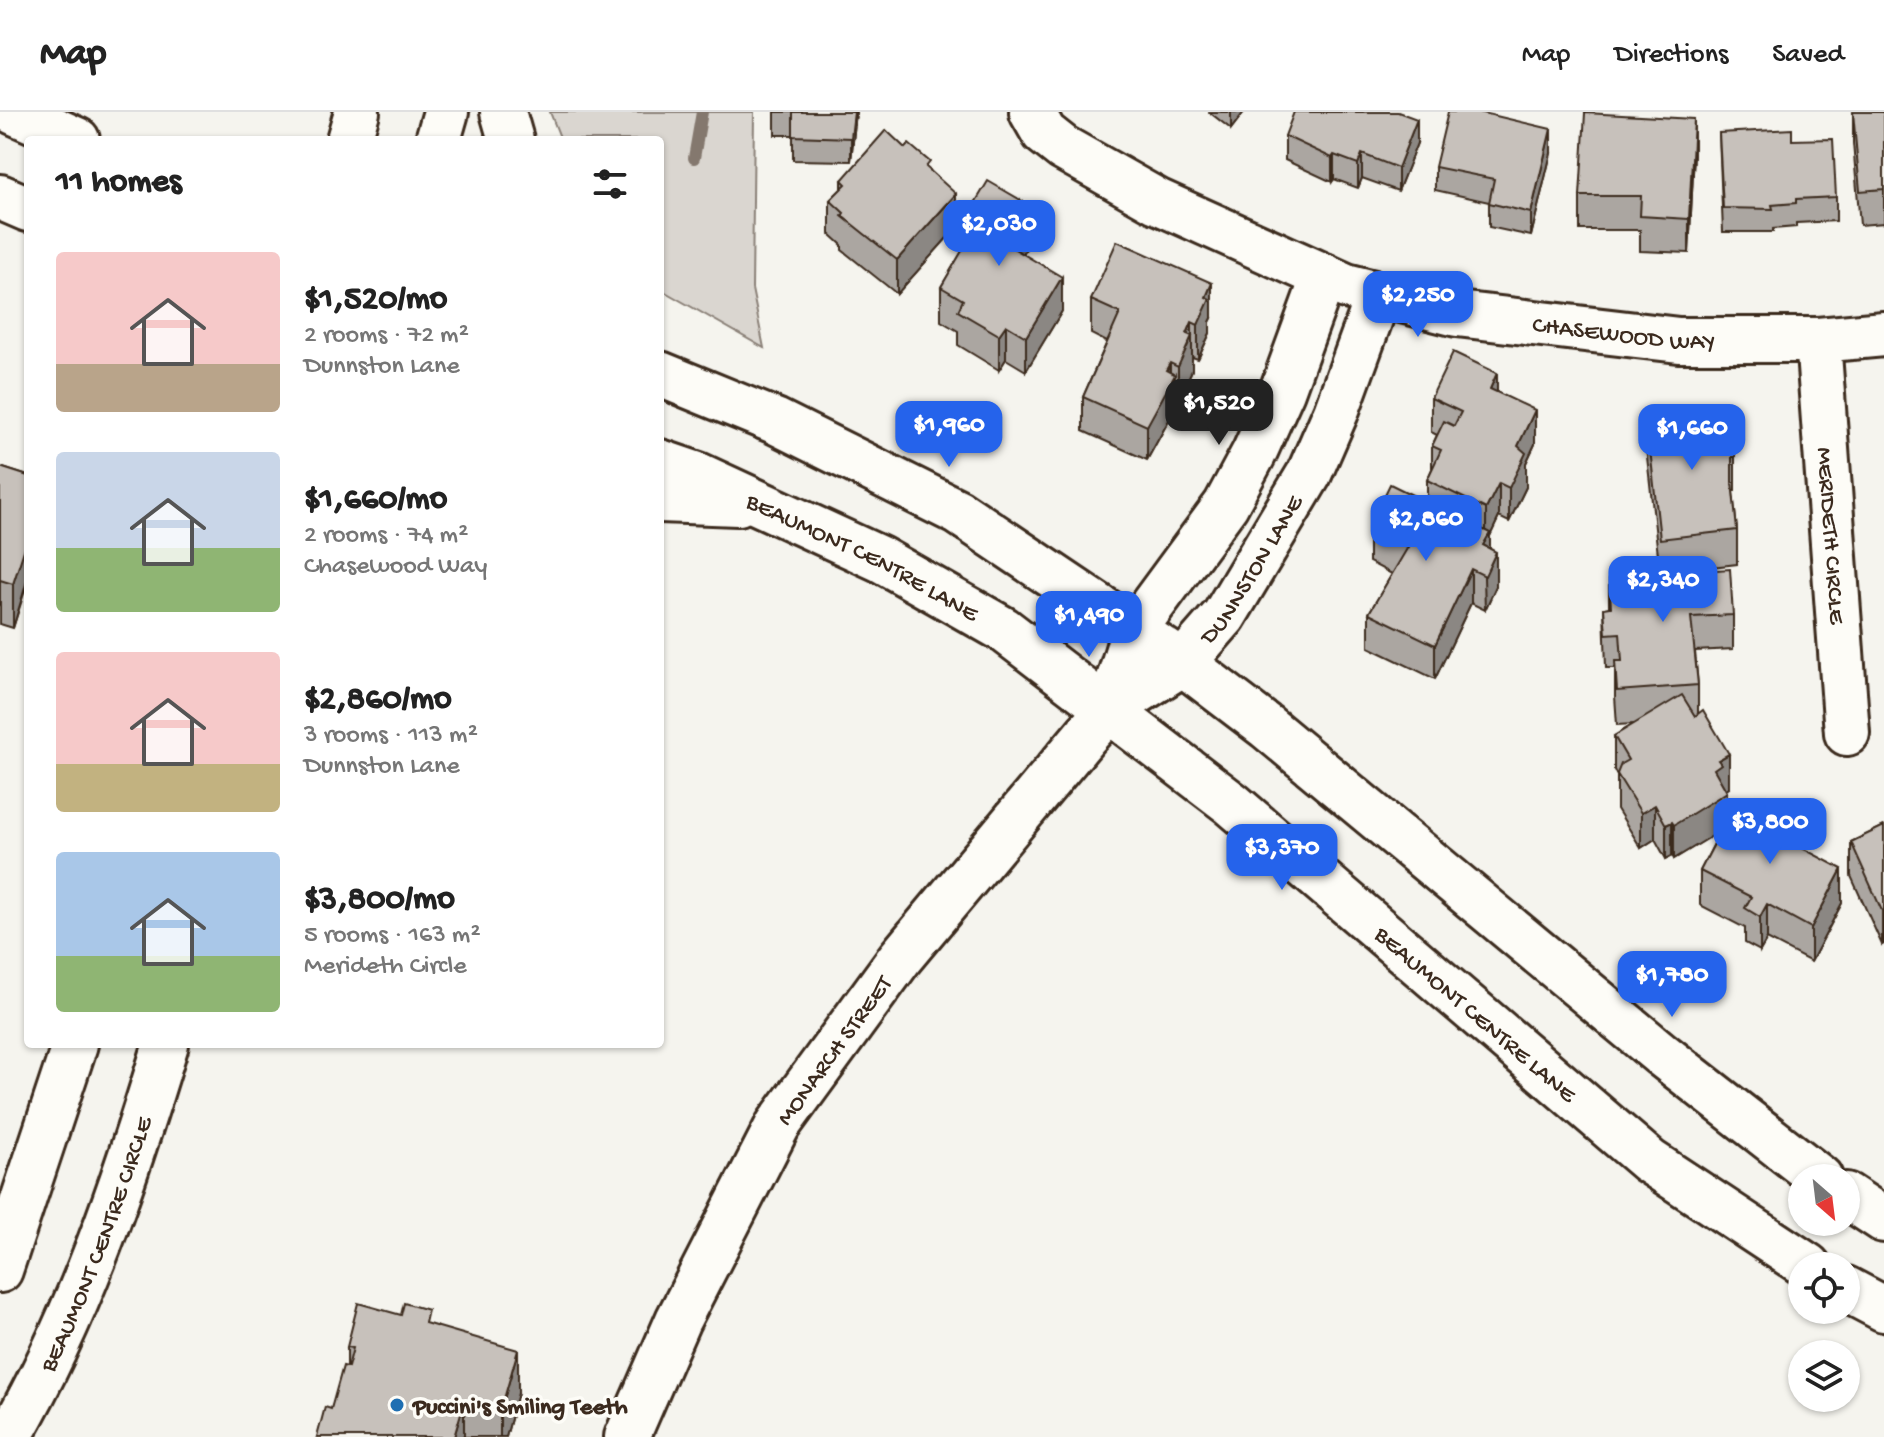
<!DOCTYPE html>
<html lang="en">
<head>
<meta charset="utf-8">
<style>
  body { margin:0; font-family:"Gochi Hand",sans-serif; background:#f6f6f6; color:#222; height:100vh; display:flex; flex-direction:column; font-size:30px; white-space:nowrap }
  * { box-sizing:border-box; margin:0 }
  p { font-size:26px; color:#767676 }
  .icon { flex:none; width:44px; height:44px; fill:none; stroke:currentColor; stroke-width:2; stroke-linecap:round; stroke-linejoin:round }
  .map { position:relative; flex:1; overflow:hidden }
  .details { position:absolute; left:24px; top:24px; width:640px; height:912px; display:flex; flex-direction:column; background:#fff; border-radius:8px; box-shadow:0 2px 6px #0004 }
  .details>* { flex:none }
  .needle { width:52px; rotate:152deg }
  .tools { position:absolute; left:1788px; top:1052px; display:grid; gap:16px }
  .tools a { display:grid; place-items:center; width:72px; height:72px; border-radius:50%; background:#fff; box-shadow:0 2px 6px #0004; font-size:40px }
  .price { position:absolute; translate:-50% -68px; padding:0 18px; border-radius:16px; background:#2563eb; color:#fff; font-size:26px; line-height:52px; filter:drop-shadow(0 2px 4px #0008) }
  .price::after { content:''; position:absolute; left:50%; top:48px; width:24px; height:18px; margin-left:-12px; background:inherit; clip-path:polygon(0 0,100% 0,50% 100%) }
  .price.on { background:#222; color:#fff }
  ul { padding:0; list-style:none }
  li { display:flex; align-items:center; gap:24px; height:200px; padding:0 32px }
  li span { display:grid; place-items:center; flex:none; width:224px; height:160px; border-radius:8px; color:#555 }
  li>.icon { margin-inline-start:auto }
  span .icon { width:96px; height:96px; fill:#fffc; stroke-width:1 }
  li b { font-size:34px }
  h2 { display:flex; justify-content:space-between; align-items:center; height:96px; padding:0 32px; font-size:34px }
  header { display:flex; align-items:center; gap:48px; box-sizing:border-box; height:112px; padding:0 40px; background:#fff; border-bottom:2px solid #e0e0e0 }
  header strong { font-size:38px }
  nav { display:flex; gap:44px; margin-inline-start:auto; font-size:28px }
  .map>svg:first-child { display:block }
</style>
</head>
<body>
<header>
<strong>Map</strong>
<nav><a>Map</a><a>Directions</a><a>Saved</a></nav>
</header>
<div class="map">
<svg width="1884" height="1325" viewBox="0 0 1884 1325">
  <rect width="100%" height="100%" fill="#f5f4ee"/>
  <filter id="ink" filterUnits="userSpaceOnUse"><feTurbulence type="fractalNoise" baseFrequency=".0125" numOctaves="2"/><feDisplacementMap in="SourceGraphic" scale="16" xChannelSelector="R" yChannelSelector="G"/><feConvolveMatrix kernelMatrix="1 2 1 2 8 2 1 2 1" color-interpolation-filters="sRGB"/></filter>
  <g filter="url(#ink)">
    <polygon fill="#dad6d0" stroke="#8a8077" stroke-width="2" points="550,0 754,0 752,177 764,236 660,177 660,28 561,28"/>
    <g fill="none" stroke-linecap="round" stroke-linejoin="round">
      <polyline stroke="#84786e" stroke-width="12" points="694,46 702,0"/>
      <g stroke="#3b2a1e" stroke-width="50">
        <g id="street">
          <polyline points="14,0 77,28"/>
          <path id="s1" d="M1032,0L1044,21L1063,36L1157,89L1346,174L1457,202L1679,228H1818L1884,222"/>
          <polyline points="0,85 28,97"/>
          <path id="s2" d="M1818,228L1847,621"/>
          <polyline points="1110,597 1134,518 1226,393 1254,341 1282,279 1324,164"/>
          <path id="s3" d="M627,1325L678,1208L778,1013L900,846L1087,622L1110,597L1183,551L1224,504L1309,362L1336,300L1379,182"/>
        </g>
      </g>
      <g stroke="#3b2a1e" stroke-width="50">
        <g id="secondary">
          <polyline points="503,0 511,28"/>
          <polyline points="349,28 357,0"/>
          <polyline points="438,28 446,0"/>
          <polyline points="660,262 775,309 958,400 1183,551 1267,615 1661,942 1820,1066"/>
          <path id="s4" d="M660,350L698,363L880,447L1003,517L1232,692L1649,1049L1808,1154"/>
          <polyline points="660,388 738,391"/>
          <polyline points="1846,1083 1884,1108"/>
          <polyline points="0,1158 75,932"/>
          <polyline points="1846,1177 1884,1197"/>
          <path id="s5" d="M9,1325C80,1202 125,1068 166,932"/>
        </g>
      </g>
      <use href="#street" stroke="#fdfcf7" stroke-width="44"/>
      <use href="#secondary" stroke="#fdfcf7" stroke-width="44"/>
    </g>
    <g fill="#aba6a1" stroke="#3b2a1e" stroke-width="2">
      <polygon points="775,0 856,0 851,49 793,48 793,23 775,23"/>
      <polygon points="1209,0 1244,0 1231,17"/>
      <polygon points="1853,0 1884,0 1884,111 1860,113 1853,31"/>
      <polygon points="1719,21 1792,28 1836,85 1836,109 1796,111 1796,115 1773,117 1773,120 1723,120"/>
      <polygon points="1285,24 1417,31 1398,79 1362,66 1358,76 1334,67 1332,70 1285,48"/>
      <polygon points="1551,41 1531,124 1489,115 1489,90 1435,78 1435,55"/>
      <polygon points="1694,41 1689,141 1640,139 1640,118 1580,118 1580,84"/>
      <polygon points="930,58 956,116 897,182 842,138 842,133 830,122 830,88 842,76 842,68"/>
      <polygon points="962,113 1031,128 1023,142 1062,199 1026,259 1006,247 999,258 958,233 958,219 941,209 941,175 962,140"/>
      <polygon points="1091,188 1212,206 1210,210 1210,221 1198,247 1192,245 1192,258 1178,289 1175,288 1175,297 1147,348 1083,319 1083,285 1107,230 1091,222"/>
      <polygon points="1497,280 1535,332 1526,351 1526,375 1509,410 1499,405 1490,424 1490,436 1496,474 1485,498 1471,491 1435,567 1369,535 1369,501 1392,462 1369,450 1369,416 1427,390 1427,368 1432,357 1432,334 1437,323 1431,320 1431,286"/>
      <polygon points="1646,301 1725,323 1735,345 1735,379 1733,379 1737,418 1737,452 1660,461 1646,336"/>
      <polygon points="0,355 28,364 28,469 13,516 0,512"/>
      <polygon points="1609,465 1733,503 1733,537 1695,539 1698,573 1698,601 1729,676 1726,678 1727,707 1781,721 1800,735 1842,791 1811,850 1767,827 1760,839 1745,831 1745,816 1700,793 1700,759 1721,718 1674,747 1672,744 1666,747 1655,727 1641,736 1617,697 1617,664 1614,658 1614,624 1634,612 1617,613 1615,584 1615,556 1606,556 1604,496 1609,495"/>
      <polygon points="1884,714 1884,832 1882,833 1851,764 1851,730"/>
      <polygon points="428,1212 518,1281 506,1325 317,1325 331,1297 347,1255 347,1235"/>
    </g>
    <g fill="#8b8783" stroke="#3b2a1e" stroke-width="2">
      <polygon points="854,0 856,0 851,49 851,26"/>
      <polygon points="1231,0 1244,0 1231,17"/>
      <polygon points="1417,7 1417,31 1398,79 1398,56"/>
      <polygon points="1694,7 1694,41 1689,141 1689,107"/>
      <polygon points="1551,17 1551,41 1531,124 1531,101"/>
      <polygon points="1362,42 1362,66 1358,76 1358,52"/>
      <polygon points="1334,43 1334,67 1332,70 1332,46"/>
      <polygon points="956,82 956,116 897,182 897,148"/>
      <polygon points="1031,94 1031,128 1008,167 1008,133"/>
      <polygon points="1062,165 1062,199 1026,259 1026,225"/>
      <polygon points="1212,171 1212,206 1210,210 1210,221 1198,247 1198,213 1206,185"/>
      <polygon points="1192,210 1192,258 1178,289 1178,255 1187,222"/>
      <polygon points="1006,213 1006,247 999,258 999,223"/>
      <polygon points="1170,251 1170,272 1175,263 1175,297 1147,348 1147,314"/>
      <polygon points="1497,261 1497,295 1490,277"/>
      <polygon points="1535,298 1535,332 1526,351 1526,375 1509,410 1509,376 1518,334"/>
      <polygon points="1499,371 1499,405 1490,424 1490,453 1496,440 1496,474 1485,498 1483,433 1486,427 1486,397"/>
      <polygon points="27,425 27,469 13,516 13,472"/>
      <polygon points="1471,457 1471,491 1435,567 1435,533"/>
      <polygon points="1729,642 1729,676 1721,681 1727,680 1727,715 1674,747 1674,713 1714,657 1718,648"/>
      <polygon points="1655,693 1655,727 1641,736 1641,701"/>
      <polygon points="1781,708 1781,742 1776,718"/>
      <polygon points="1672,710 1672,744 1666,747 1666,713"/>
      <polygon points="1842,757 1842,791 1811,850 1811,816"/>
      <polygon points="1767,792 1767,827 1760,839 1760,805"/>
      <polygon points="1884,798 1884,832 1882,833 1882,799"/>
      <polygon points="518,1238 518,1281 506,1325 500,1325 500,1301"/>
      <polygon points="464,1291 464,1325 454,1325"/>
    </g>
    <g fill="#c7c1bb" stroke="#3b2a1e" stroke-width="2">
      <polygon points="793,0 854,0 851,26 793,24"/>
      <polygon points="1294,0 1398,0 1417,7 1398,56 1362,42 1358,52 1334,43 1332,46 1285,24"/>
      <polygon points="1448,0 1479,0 1551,17 1531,101 1489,91 1494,67 1435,55"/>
      <polygon points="1853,0 1884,0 1884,77 1860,79"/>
      <polygon points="1585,1 1694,7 1689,107 1640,104 1641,84 1580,84"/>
      <polygon points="1792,17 1792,28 1833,27 1836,85 1796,87 1796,91 1772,93 1773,97 1723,96 1719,21"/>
      <polygon points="886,18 905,36 909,32 930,50 926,55 956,82 897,148 842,104 844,101 830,88 846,72 842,68"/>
      <polygon points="988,69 1031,94 1008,133 1062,165 1026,225 1006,213 999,223 958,199 963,188 941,175 973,120 962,113"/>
      <polygon points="1117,129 1212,171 1206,185 1210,187 1198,213 1192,210 1187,222 1192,224 1178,255 1170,251 1166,258 1175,263 1147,314 1083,285 1120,201 1091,188"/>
      <polygon points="1453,240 1497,261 1490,277 1535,298 1518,334 1526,341 1509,376 1499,371 1486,397 1427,368 1441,338 1432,334 1444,309 1454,314 1461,300 1431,286"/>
      <polygon points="1722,293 1725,323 1733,323 1735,345 1732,345 1732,370 1737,418 1660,427 1646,301"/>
      <polygon points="0,355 28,364 28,426 13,472 0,468"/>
      <polygon points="1390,372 1490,421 1483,433 1496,440 1485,464 1471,457 1435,533 1369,501 1408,435 1369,416"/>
      <polygon points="1730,457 1733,503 1691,505 1698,573 1617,579 1615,549 1622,549 1620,521 1606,522 1604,496 1611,495 1609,465"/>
      <polygon points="1682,583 1695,604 1703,598 1729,642 1718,648 1721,652 1714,657 1727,680 1674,713 1672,710 1666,713 1655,693 1641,701 1617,662 1621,652 1628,648 1614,624"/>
      <polygon points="1738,686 1781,708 1776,718 1800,731 1798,734 1842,757 1811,816 1767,792 1760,805 1745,796 1751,785 1700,759"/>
      <polygon points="1884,714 1884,798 1882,799 1851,730"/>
      <polygon points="358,1191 401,1203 404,1191 428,1198 425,1211 518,1238 500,1301 464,1291 454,1325 317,1325 325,1295 331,1297 343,1254 348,1255 353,1236 347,1235"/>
    </g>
  </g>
  <circle fill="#1f6fb2" stroke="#fdfcf7" stroke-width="3" cx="397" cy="1293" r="8"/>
  <g text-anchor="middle" stroke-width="7" stroke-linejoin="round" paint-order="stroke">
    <g font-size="24" fill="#3b2a1e" stroke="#fdfcf7">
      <text dy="8" stroke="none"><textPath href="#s1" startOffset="646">CHASEWOOD WAY</textPath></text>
      <text dy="8" stroke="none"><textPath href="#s2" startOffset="196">MERIDETH CIRCLE</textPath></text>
      <text dy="8" stroke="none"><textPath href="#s4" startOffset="224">BEAUMONT CENTRE LANE</textPath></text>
      <text dy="8" stroke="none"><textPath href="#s3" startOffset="1082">DUNNSTON LANE</textPath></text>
      <text dy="8" stroke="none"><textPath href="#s4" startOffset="992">BEAUMONT CENTRE LANE</textPath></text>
      <text dy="8" stroke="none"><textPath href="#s3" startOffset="440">MONARCH STREET</textPath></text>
      <text dy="8" stroke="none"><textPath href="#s5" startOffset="212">BEAUMONT CENTRE CIRCLE</textPath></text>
    </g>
    <g font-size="24" font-weight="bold" fill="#3b2a1e" stroke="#fdfcf7" text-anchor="start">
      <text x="413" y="1301">Puccini's Smiling Teeth</text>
    </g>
  </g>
</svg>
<div class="tools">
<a><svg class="needle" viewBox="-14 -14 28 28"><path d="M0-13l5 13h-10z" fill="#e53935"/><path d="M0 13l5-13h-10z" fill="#767676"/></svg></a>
<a><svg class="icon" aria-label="locate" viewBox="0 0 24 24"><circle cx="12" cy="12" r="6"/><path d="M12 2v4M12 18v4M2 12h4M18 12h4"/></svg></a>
<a><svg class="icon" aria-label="layers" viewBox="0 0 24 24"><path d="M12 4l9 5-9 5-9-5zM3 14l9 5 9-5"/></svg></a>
</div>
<b class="price" style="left:999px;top:156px">$2,030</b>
<b class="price" style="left:1418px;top:227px">$2,250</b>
<b class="price on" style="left:1219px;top:335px">$1,520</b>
<b class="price" style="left:949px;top:357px">$1,960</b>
<b class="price" style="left:1692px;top:360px">$1,660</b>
<b class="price" style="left:1426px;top:451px">$2,860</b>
<b class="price" style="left:1663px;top:512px">$2,340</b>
<b class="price" style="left:1089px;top:547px">$1,490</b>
<b class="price" style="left:1770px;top:754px">$3,800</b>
<b class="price" style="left:1282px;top:780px">$3,370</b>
<b class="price" style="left:1672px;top:907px">$1,780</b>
<section class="details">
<h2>11 homes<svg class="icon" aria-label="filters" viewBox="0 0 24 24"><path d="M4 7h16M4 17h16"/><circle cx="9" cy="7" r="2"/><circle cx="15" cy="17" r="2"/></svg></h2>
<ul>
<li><span style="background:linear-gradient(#f6c9c9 70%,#b9a48a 0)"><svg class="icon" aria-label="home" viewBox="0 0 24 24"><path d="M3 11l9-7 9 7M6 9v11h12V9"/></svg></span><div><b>$1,520/mo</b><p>2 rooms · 72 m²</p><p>Dunnston Lane</p></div></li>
<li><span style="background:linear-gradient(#c9d6e8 60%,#8fb573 0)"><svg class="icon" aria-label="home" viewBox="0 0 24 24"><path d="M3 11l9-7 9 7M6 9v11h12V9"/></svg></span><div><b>$1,660/mo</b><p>2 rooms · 74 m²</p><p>Chasewood Way</p></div></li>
<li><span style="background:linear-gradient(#f6c9c9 70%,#c2b280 0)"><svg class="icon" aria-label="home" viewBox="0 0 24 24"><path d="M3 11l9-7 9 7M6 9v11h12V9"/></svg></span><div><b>$2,860/mo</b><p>3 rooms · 113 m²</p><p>Dunnston Lane</p></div></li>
<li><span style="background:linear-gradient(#a9c7e8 65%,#8fb573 0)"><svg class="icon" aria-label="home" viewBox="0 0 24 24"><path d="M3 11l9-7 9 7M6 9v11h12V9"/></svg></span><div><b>$3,800/mo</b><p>5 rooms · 163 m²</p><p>Merideth Circle</p></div></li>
</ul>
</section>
</div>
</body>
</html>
